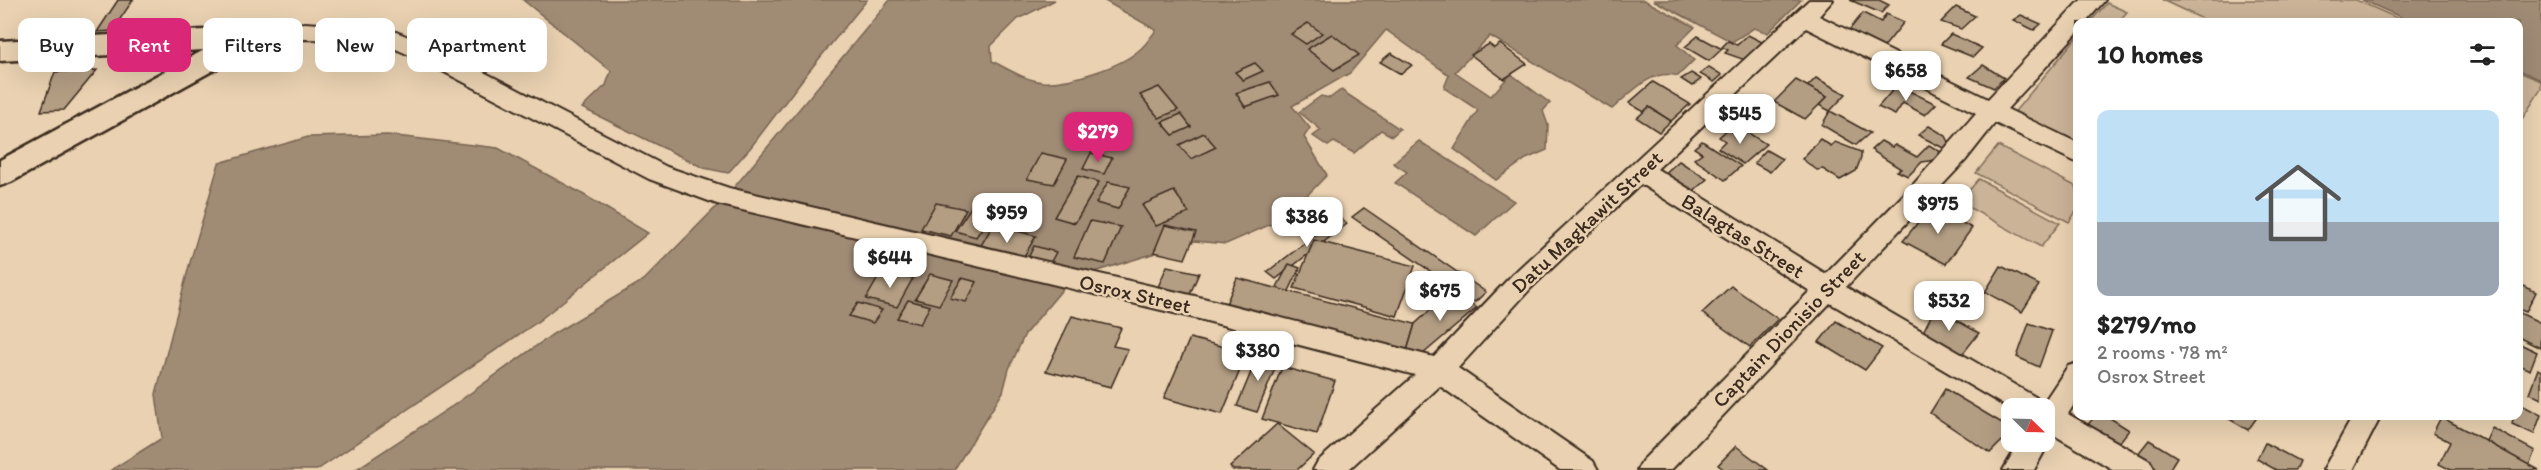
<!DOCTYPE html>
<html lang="en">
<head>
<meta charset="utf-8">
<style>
  body { margin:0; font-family:Itim,sans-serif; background:#f2f2f2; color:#222; height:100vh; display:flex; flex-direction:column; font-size:22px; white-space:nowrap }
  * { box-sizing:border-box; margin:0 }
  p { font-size:20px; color:#767676 }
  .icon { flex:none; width:33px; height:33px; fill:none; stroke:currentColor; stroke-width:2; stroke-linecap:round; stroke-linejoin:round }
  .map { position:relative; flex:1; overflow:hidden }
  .details { position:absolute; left:2073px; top:18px; width:450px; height:402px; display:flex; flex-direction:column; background:#fff; border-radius:12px; box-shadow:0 6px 24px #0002 }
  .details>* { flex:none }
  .banner { position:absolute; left:18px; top:18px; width:570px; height:54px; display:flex; gap:12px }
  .needle { width:39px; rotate:113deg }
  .fabs { position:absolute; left:2001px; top:398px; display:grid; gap:12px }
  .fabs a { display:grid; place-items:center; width:54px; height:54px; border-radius:12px; background:#fff; box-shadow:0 6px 24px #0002; font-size:30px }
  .price { position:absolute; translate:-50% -51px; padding:0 14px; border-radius:12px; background:#fff; color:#222; font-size:20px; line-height:39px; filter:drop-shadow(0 2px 3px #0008) }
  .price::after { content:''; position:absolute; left:50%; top:36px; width:18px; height:14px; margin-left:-9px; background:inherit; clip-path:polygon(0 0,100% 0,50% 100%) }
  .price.on { background:#db2777; color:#fff }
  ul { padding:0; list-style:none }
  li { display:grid; align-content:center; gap:12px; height:318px; padding:0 24px }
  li+li { border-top:2px solid #e0e0e0 }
  li span { display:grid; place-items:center; height:186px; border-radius:12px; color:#555 }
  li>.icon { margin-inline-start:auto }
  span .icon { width:108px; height:108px; fill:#fffc; stroke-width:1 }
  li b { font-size:26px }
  h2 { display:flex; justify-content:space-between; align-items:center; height:72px; padding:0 24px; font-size:26px }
  .chip { padding:0 21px; border-radius:12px; background:#fff; box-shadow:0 6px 24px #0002; font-size:21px; line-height:54px }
  .chip.on { background:#db2777; color:#fff }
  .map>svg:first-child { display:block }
</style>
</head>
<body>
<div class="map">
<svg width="2541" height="470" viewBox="0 0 2541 470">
  <rect width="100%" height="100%" fill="#e9d1b1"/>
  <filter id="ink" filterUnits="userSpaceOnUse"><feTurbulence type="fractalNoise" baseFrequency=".0167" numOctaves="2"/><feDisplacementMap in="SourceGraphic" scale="12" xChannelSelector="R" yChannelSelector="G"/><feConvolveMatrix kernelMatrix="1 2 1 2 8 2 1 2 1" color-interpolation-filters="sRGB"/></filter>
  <g filter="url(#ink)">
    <g fill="#cab397" stroke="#826e5a" stroke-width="1.5">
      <polygon points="2162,0 2356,0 2406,22 2209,22"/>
      <polygon points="2107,3 2127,12 2118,22 2090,22"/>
      <polygon points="2077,37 2077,158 2006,122"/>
      <polygon points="2519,72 2541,81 2541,89 2519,124"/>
      <polygon points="1998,146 2077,187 2077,210 2069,222 1976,173"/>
      <polygon points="1979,179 2060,223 2041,247 1959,202"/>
    </g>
    <g fill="#a08b74" stroke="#786452" stroke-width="1.5">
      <polygon points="523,0 867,0 805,76 751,147 728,173 704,168 582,108 606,85 611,71"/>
      <path d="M890,0H1055L1018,19L991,46L992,61C1008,69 1025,80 1043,82C1067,84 1120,67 1138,51C1145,46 1151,37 1156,30L1103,0H1644L1695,27L1677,45L1694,60L1678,76C1651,68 1631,93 1612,109L1490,36L1455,72L1491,96L1511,74L1550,103L1543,111L1548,125L1547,150L1526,159L1496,180L1454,149L1478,110L1444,88L1449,75L1386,30L1350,73L1292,106L1310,128L1304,137L1327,175L1285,218L1226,244L1195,241L1071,279L1025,334L1009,369L1003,392L954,470H355L451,407L553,334L644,280L726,197Z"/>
      <polygon points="1653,0 1801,0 1768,33 1754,28 1732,42"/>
      <polygon points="2362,0 2541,0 2541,80 2519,70 2518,22 2412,22"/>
      <polygon points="1341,90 1400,129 1392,136 1381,130 1354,153 1334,142 1328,146 1313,136 1321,130 1299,112 1321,96 1330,98"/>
      <polygon points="388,135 498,148 579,192 648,233 536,323 317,470 111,470 162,438 156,394 189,266 219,163 308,137"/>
      <polygon points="1419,141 1514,201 1476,236 1395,183 1407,172 1393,163"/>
    </g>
    <g fill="#b39e84" stroke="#3b2a1e" stroke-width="1.5">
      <polygon points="118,0 133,0 112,31 97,32"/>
      <polygon points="1850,0 1879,0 1889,5 1881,13"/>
      <polygon points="1956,7 1975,16 1961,29 1941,22"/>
      <polygon points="1863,13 1881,22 1886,14 1904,22 1880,52 1846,34"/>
      <polygon points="2021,15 2041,24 2034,30 2013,20"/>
      <polygon points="1308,23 1322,33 1306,44 1291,34"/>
      <polygon points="1332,34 1359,55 1334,70 1307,49"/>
      <polygon points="1951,34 1982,48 1973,57 1941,44"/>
      <polygon points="1748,35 1762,42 1745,60 1725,53 1728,50 1722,47 1728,41 1737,45"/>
      <polygon points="1698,36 1722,49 1709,61 1685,47"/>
      <polygon points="1489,44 1494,48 1500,44 1527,64 1504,79 1471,55"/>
      <polygon points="1391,53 1412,65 1401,74 1380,62"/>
      <polygon points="1255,63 1263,71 1243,80 1235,72"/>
      <polygon points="1983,65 2004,78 1994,88 1969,77"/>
      <polygon points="1709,67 1722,75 1714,82 1700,74"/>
      <polygon points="97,70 64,110 41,111 55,72"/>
      <polygon points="1691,73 1701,79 1692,86 1681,79"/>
      <polygon points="1816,78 1846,94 1830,111 1819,105 1827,97 1807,87"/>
      <polygon points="1796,80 1827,97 1805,119 1774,102"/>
      <polygon points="1270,82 1279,95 1245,107 1236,93"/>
      <polygon points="1653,82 1690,104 1671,121 1649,107 1644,112 1629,103"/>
      <polygon points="1897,85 1936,104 1925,115 1903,103 1895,115 1878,107"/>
      <polygon points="1159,87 1178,110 1159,118 1140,95"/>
      <polygon points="1649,107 1671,121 1659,132 1637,118"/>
      <polygon points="1830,111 1870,133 1856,145 1822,125"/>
      <polygon points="1181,114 1191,127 1173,135 1162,122"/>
      <polygon points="1929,126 1946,136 1955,154 1918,135"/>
      <polygon points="1739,127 1766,144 1743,164 1718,148 1725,141 1719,137 1728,129 1733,132"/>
      <polygon points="1204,133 1216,147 1191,159 1179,145"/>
      <polygon points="1820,139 1831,146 1835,142 1861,152 1861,158 1856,171 1840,180 1823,169 1817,170 1802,159"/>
      <polygon points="1702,141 1741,166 1725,180 1694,159 1702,153 1694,148"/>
      <polygon points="1881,141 1892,147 1895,145 1917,157 1929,145 1951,158 1922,162 1908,176 1897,171 1901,169 1871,150"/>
      <polygon points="1766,150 1782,159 1770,172 1754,163"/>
      <polygon points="1041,153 1067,159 1054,184 1027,179"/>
      <polygon points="1091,153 1112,158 1104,174 1083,169"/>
      <polygon points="1679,161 1707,179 1691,193 1663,175"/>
      <polygon points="1078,176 1099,182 1075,223 1054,217"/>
      <polygon points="1108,182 1130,187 1118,209 1096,203"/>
      <polygon points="1174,191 1189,213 1156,226 1142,205"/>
      <polygon points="975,201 996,207 976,237 955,231"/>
      <polygon points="936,203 966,209 951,236 921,229"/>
      <polygon points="1931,206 1972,228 1946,264 1903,241"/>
      <polygon points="1364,208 1486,292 1475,302 1352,217"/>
      <polygon points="1339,217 1347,224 1276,279 1267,272"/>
      <polygon points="1090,221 1121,227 1105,264 1074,257"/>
      <polygon points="993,225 1036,236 1020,263 977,252"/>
      <polygon points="1165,225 1196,232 1185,259 1154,252"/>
      <polygon points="1314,240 1415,266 1397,316 1294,288"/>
      <polygon points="1034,246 1056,252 1047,269 1025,264"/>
      <polygon points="1289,264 1300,268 1288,293 1276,289"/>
      <polygon points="1167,266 1199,273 1187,301 1155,294"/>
      <polygon points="2001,266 2039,285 2022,312 1985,292"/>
      <polygon points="882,271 913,278 897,307 866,299"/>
      <polygon points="930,274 953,280 939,305 915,299"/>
      <polygon points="962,278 977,282 966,302 950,298"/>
      <polygon points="1237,278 1415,324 1407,351 1226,304"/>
      <polygon points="2518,283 2536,292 2526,312 2518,309"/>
      <polygon points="1731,286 1778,319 1750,347 1702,313"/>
      <polygon points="1453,289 1477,308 1423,354 1407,351 1415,324"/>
      <polygon points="908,300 930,306 920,324 897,318"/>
      <polygon points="858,303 882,310 873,323 849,316"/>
      <polygon points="1935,308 1979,333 1961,356 1922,334"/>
      <polygon points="2518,312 2541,323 2540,348 2518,337"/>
      <polygon points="1072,316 1121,328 1113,346 1128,349 1111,387 1046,371"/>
      <polygon points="1836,321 1882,348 1865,370 1819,342"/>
      <polygon points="2029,323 2052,331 2039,367 2017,357"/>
      <polygon points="1190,338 1247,353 1222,414 1164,398"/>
      <polygon points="2518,343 2537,352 2530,370 2518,365"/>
      <polygon points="1259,353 1279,359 1257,412 1237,406"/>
      <polygon points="1282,367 1335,381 1317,434 1262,419"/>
      <polygon points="2538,369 2541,371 2541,399 2529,393"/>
      <polygon points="1945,389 2012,429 2012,431 1990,453 1930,413"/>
      <polygon points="2518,403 2541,415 2534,434 2512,424 2514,416 2518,416"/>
      <polygon points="2095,416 2107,416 2129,430 2115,448 2085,428"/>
      <polygon points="2224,416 2258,416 2248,430"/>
      <polygon points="2441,417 2486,441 2539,470 2451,470 2439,464 2450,442 2433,433"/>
      <polygon points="1277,424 1314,454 1297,470 1233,470 1230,467"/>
      <polygon points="2492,428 2535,451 2529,465 2486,441"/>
      <polygon points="2149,440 2177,457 2169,470 2149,470 2133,460"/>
      <polygon points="2265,443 2299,461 2295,470 2276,470 2257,459"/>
      <polygon points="1736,446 1768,470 1725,470 1718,465"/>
    </g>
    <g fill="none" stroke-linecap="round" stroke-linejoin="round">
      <g stroke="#3b2a1e" stroke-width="4">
        <g id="minor">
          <path d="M1809,0H1833L1819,16L1988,99L2081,0H2105L2086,22H2078V32L2007,109L2078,143V163L1995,123L1965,161L1846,287L2044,402L2068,366L2078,363V398L2068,414L2150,461L2155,470H2114L2054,435L2049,437L2050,441L2034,470H2003L2020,441H2044V408L2012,410L1830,303L1671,470H1637L1642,461L1810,291L1641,184L1531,288L1458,368L1593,461L1598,470H1560L1440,386L1348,470H1313L1318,461L1415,375L1199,319L717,204L649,179L427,63L378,41L305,39L249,46L241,43L238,38L241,33L249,30L305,23L389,29L443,51L667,167L729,188L1199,297L1434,357L1513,274ZM1806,28L1976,113L1912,186L1826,274L1657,169Z"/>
          <polygon points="2353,416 2381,416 2353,470 2323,470"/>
        </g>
      </g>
      <g stroke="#3b2a1e" stroke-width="5">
        <polygon id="major" points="241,28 259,31 264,38 259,45 11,182 0,186 0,160 204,50 0,61 0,41"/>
      </g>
      <use href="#minor" fill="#e9d1b1" fill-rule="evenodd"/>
      <use href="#major" fill="#e9d1b1" fill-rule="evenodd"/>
    </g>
  </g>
  <g text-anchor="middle" stroke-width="5" stroke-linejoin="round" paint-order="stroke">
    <g font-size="21" fill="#3b2a1e" stroke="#e9d1b1">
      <text transform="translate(1587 222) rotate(-43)" y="7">Datu Magkawit Street</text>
      <text transform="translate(1743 236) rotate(32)" y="7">Balagtas Street</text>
      <text transform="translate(1135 294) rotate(13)" y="7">Osrox Street</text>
      <text transform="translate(1789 329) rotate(-46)" y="7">Captain Dionisio Street</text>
    </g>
  </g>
</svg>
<div class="fabs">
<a><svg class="needle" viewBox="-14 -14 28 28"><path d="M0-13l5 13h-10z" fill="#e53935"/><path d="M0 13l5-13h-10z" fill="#767676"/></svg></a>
</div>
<b class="price" style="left:1906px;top:102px">$658</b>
<b class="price" style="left:1740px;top:145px">$545</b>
<b class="price on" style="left:1098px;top:163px">$279</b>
<b class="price" style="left:1938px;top:235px">$975</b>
<b class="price" style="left:1007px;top:244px">$959</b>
<b class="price" style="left:1307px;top:248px">$386</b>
<b class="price" style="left:890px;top:289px">$644</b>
<b class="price" style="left:1440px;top:322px">$675</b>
<b class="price" style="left:1949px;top:332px">$532</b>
<b class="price" style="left:1258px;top:382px">$380</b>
<div class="banner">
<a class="chip">Buy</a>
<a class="chip on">Rent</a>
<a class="chip">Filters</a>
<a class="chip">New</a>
<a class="chip">Apartment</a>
</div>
<section class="details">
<h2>10 homes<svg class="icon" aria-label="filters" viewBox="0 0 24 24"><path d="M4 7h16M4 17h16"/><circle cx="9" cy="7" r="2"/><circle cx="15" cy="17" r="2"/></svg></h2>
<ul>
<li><span style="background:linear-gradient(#bfe0f5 60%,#9aa5b1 0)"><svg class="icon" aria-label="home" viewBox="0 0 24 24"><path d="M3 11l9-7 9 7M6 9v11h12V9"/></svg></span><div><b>$279/mo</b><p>2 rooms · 78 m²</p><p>Osrox Street</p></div></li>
</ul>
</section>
</div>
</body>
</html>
